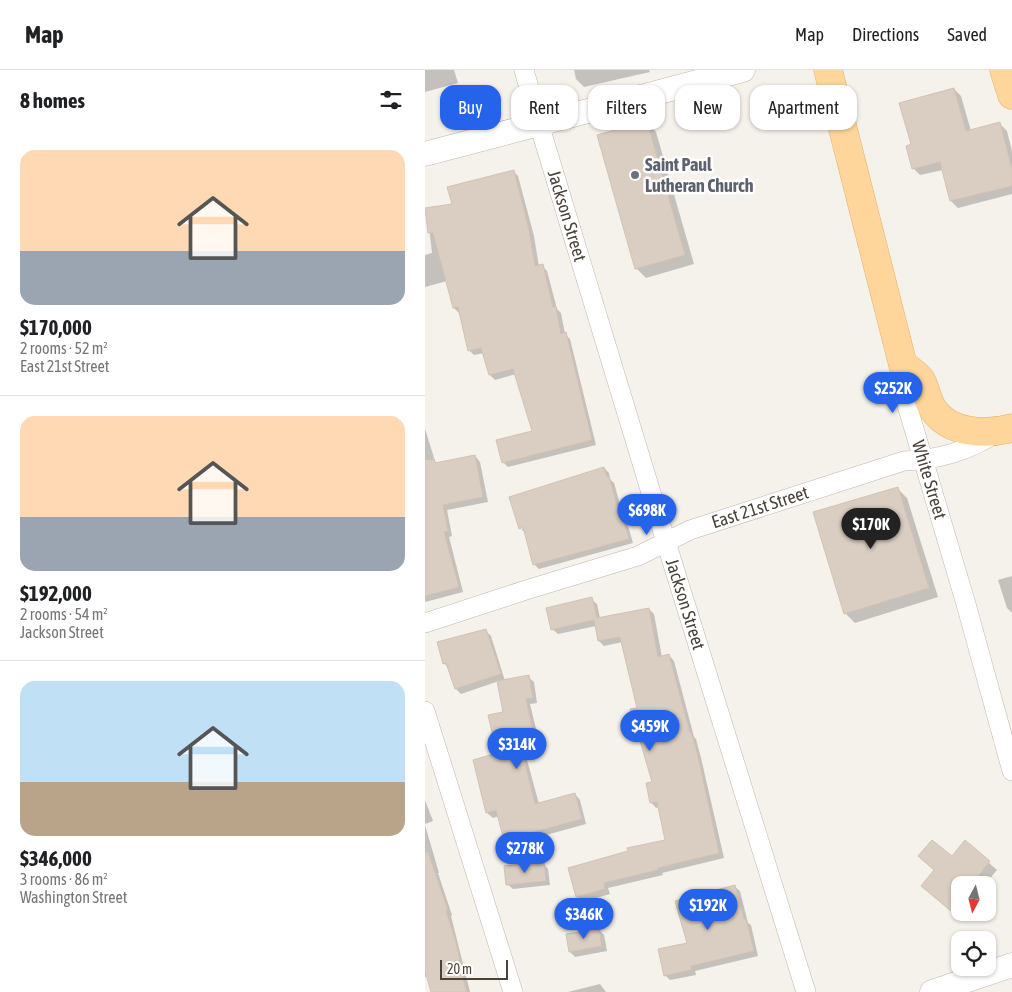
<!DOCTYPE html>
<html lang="en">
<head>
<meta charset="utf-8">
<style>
  body { margin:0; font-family:"Asap Condensed",sans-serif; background:#f6f6f6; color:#202124; height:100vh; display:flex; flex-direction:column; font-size:19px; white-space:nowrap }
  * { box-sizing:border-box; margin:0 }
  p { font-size:16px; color:#757577 }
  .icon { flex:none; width:28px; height:28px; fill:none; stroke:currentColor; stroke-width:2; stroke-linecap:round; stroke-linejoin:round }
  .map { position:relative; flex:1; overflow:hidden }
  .panel { display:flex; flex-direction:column; background:#fff; width:425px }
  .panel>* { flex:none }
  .guide { position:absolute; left:15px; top:15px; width:475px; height:45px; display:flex; gap:10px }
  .needle { width:32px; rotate:187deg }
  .controls { position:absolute; left:526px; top:806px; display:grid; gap:10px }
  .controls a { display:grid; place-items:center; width:45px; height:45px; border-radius:10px; background:#fff; box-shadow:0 1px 4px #0004; font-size:25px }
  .scale { position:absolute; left:15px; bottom:12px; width:68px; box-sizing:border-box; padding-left:5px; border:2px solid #4a4138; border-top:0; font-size:14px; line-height:18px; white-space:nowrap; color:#4a4138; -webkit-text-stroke:4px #fff; paint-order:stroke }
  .price { position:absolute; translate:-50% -42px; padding:0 11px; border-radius:18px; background:#2563eb; color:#fff; font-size:16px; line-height:32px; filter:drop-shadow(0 1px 2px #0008) }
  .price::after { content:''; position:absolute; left:50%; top:30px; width:15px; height:11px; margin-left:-8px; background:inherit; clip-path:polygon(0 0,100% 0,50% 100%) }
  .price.selected { background:#222; color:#fff }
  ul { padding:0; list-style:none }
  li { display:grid; align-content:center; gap:10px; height:265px; padding:0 20px }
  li+li { border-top:1px solid #e0e0e0 }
  li span { display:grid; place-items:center; height:155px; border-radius:15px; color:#555 }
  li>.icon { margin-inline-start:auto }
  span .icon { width:90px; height:90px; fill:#fffc; stroke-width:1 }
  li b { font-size:21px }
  h2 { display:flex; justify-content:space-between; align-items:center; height:60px; padding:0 20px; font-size:21px }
  .tag { padding:0 18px; border-radius:15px; background:#fff; box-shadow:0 1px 4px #0004; font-size:18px; line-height:45px }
  .tag.selected { background:#2563eb; color:#fff }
  header { display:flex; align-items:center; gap:30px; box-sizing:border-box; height:70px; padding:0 25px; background:#fff; border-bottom:1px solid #e0e0e0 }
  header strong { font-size:24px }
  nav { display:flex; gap:28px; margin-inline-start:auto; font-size:18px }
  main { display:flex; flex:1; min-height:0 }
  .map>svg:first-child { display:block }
</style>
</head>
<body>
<header>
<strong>Map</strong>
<nav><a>Map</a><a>Directions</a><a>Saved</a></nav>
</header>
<main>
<section class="panel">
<h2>8 homes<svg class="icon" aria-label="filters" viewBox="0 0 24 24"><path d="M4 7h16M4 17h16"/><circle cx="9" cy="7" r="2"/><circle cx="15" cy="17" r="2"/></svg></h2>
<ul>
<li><span style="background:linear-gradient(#ffd9b3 65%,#9aa5b1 0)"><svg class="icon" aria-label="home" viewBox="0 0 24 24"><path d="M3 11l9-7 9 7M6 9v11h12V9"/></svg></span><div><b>$170,000</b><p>2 rooms · 52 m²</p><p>East 21st Street</p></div></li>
<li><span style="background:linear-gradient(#ffd9b3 65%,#9aa5b1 0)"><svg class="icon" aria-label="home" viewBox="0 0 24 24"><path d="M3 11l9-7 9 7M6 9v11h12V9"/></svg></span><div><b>$192,000</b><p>2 rooms · 54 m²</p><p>Jackson Street</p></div></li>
<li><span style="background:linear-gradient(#bfe0f5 65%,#b9a48a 0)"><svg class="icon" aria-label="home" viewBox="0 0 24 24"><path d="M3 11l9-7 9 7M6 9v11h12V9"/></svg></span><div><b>$346,000</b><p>3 rooms · 86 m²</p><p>Washington Street</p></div></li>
</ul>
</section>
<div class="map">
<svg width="587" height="922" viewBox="0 0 587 922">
  <rect width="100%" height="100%" fill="#f5f1eb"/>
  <g fill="#0003">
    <polygon points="0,0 29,0 33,13 0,22"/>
    <polygon points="149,0 224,0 225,2 159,17 151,9"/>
    <polygon points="529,19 536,26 546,61 575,54 582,61 587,81 587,124 533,138 526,131 518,100 495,105 488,98 488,75"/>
    <polygon points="222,52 231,62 269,194 221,208 211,198"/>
    <polygon points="88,101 93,106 109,166 114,197 117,196 122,201 132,239 136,243 140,264 145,269 171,375 83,397 78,392 108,362 91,304 70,310 65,305 59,283 49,285 44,280 34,243 29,238 22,211 0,217 0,185 7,183 2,139 28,136"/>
    <polygon points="0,359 11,394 50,386 55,392 63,432 22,440 27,466 24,467 38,522 0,532"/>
    <polygon points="179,398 184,403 185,409 189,413 196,438 199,442 208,473 114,499 109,494 101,463 96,459 104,457 104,454 96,457 96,459 95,458 85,428"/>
    <polygon points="472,418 482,428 513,527 430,553 420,543"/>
    <polygon points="587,506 587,543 582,538 573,510"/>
    <polygon points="166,529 172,534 175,548 224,539 229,544 237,587 244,585 249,591 269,667 271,669 276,688 299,788 237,803 238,805 183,818 185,824 157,832 152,827 242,770 234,737 231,738 226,732 228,713 216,668 212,664 213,639 198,572 179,576 174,571 171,556 133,564 127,559"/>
    <polygon points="61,561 66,566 80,611 103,607 109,612 112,633 105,634 114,671 98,675 114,734 150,724 155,730 161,754 85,775 80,770 74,746 68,748 62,743 49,691 74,684 79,643 74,611 36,624 31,619 24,599 19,593"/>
    <polygon points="0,730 8,751 0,754"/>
    <polygon points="0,755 14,803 13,803 27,845 26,846 45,922 7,922 3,906 0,907"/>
    <polygon points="540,772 572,800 561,813 562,815 535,815 535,842 539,842 534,848 505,823 510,801 527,788"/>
    <polygon points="118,793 123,799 125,815 88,819 82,814"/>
    <polygon points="309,816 315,821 323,853 326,855 333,886 270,901 271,905 245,910 240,905"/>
    <polygon points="174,860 179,865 182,881 150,887 145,882"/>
    <polygon points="175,914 181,922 143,922"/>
  </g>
  <g fill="#dacec3" stroke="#d2c2b3">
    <polygon points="529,18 541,61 575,52 587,99 587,116 525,131 515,92 487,99 481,76 486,74 474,33"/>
    <polygon points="222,51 260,185 210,199 172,65"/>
    <polygon points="89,100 104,160 110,196 118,194 128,237 131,237 136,264 141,262 167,370 77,393 71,370 107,361 88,299 64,305 56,278 43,281 33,237 28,238 8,163 3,163 0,138 27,134 22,117"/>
    <polygon points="50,385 58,427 18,435 23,461 19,462 34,517 0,526 0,390 9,389 10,393"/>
    <polygon points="179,397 182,407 184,406 192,436 194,435 204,469 108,495 98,457 94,459 84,427"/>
    <polygon points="473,417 504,518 419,544 388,442"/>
    <polygon points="167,527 172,548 224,538 233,587 244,584 265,663 266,662 272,682 294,783 233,798 233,800 179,813 180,819 151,827 143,798 203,781 202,778 240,770 232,732 225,733 221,713 227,712 213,664 211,665 205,639 212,638 195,567 173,571 169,550 126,560 121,538"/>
    <polygon points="61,559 76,604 30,619 21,593 18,594 12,572"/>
    <polygon points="104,605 108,628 101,629 109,666 94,670 110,734 150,723 157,749 79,770 71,740 61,743 48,690 72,683 63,645 78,642 72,611"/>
    <polygon points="507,770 527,786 540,770 565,791 554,805 568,815 535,815 535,830 526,841 496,816 509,800 493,786"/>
    <polygon points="3,782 23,840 21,841 31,872 35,891 33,891 42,922 6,922 0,901 0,783"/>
    <polygon points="119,792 121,811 81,815 79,796"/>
    <polygon points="310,815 319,849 321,849 329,881 266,896 266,900 239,906 233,879 262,873 250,831"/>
    <polygon points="174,859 177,876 144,882 141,864"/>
  </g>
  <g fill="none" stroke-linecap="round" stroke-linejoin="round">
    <g stroke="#c1b7ad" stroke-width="20">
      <g id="minor">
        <path id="s1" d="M99,0L114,54L241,472L381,922"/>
        <path id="s2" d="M478,295L476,315L541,534L587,701"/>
        <path id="s3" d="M0,553L101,520L213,486L265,460L479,391C511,390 545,381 570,363"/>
        <polyline points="0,641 88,922"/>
      </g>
    </g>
    <g stroke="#c1b7ad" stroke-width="25">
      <g id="tertiary">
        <polyline points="0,84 318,0"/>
        <polyline points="507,922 587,895"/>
      </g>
    </g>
    <g stroke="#e5b069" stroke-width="29">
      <g id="primary">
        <path d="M403,0L478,295C484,299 492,304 496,310C501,319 502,330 508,339C524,364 562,365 587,358"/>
        <polyline points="579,0 587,25"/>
      </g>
    </g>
    <use href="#minor" stroke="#fff" stroke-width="19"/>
    <use href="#tertiary" stroke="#fff" stroke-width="24"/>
    <use href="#primary" stroke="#fed69b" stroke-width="28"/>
  </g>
  <circle fill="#6b7280" stroke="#fff" stroke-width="2" cx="210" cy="105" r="5"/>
  <g text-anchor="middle" stroke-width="5" stroke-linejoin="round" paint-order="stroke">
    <g font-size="18" font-weight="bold" fill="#5b616d" stroke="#fff" text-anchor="start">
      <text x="220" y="101">Saint Paul<tspan x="220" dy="21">Lutheran Church</tspan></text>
    </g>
    <g font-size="18" fill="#4a4138" stroke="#fff">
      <text dy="6" stroke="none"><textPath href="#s1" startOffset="152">Jackson Street</textPath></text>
      <text dy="6" stroke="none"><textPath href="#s2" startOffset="119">White Street</textPath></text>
      <text dy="6" stroke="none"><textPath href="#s3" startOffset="355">East 21st Street</textPath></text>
      <text dy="6" stroke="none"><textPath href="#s1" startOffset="558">Jackson Street</textPath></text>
    </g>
  </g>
</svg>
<div class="controls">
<a><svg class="needle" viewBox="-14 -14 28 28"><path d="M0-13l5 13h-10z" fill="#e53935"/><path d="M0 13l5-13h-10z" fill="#757577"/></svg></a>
<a><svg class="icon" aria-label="locate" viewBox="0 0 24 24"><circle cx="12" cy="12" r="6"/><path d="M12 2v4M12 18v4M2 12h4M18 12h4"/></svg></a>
</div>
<div class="scale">20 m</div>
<b class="price" style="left:468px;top:344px">$252K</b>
<b class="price" style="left:222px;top:466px">$698K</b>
<b class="price selected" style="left:446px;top:480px">$170K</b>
<b class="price" style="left:225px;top:682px">$459K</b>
<b class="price" style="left:92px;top:700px">$314K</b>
<b class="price" style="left:100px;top:804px">$278K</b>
<b class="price" style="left:283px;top:861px">$192K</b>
<b class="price" style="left:159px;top:870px">$346K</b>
<div class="guide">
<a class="tag selected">Buy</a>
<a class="tag">Rent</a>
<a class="tag">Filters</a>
<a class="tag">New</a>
<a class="tag">Apartment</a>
</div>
</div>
</main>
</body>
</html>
